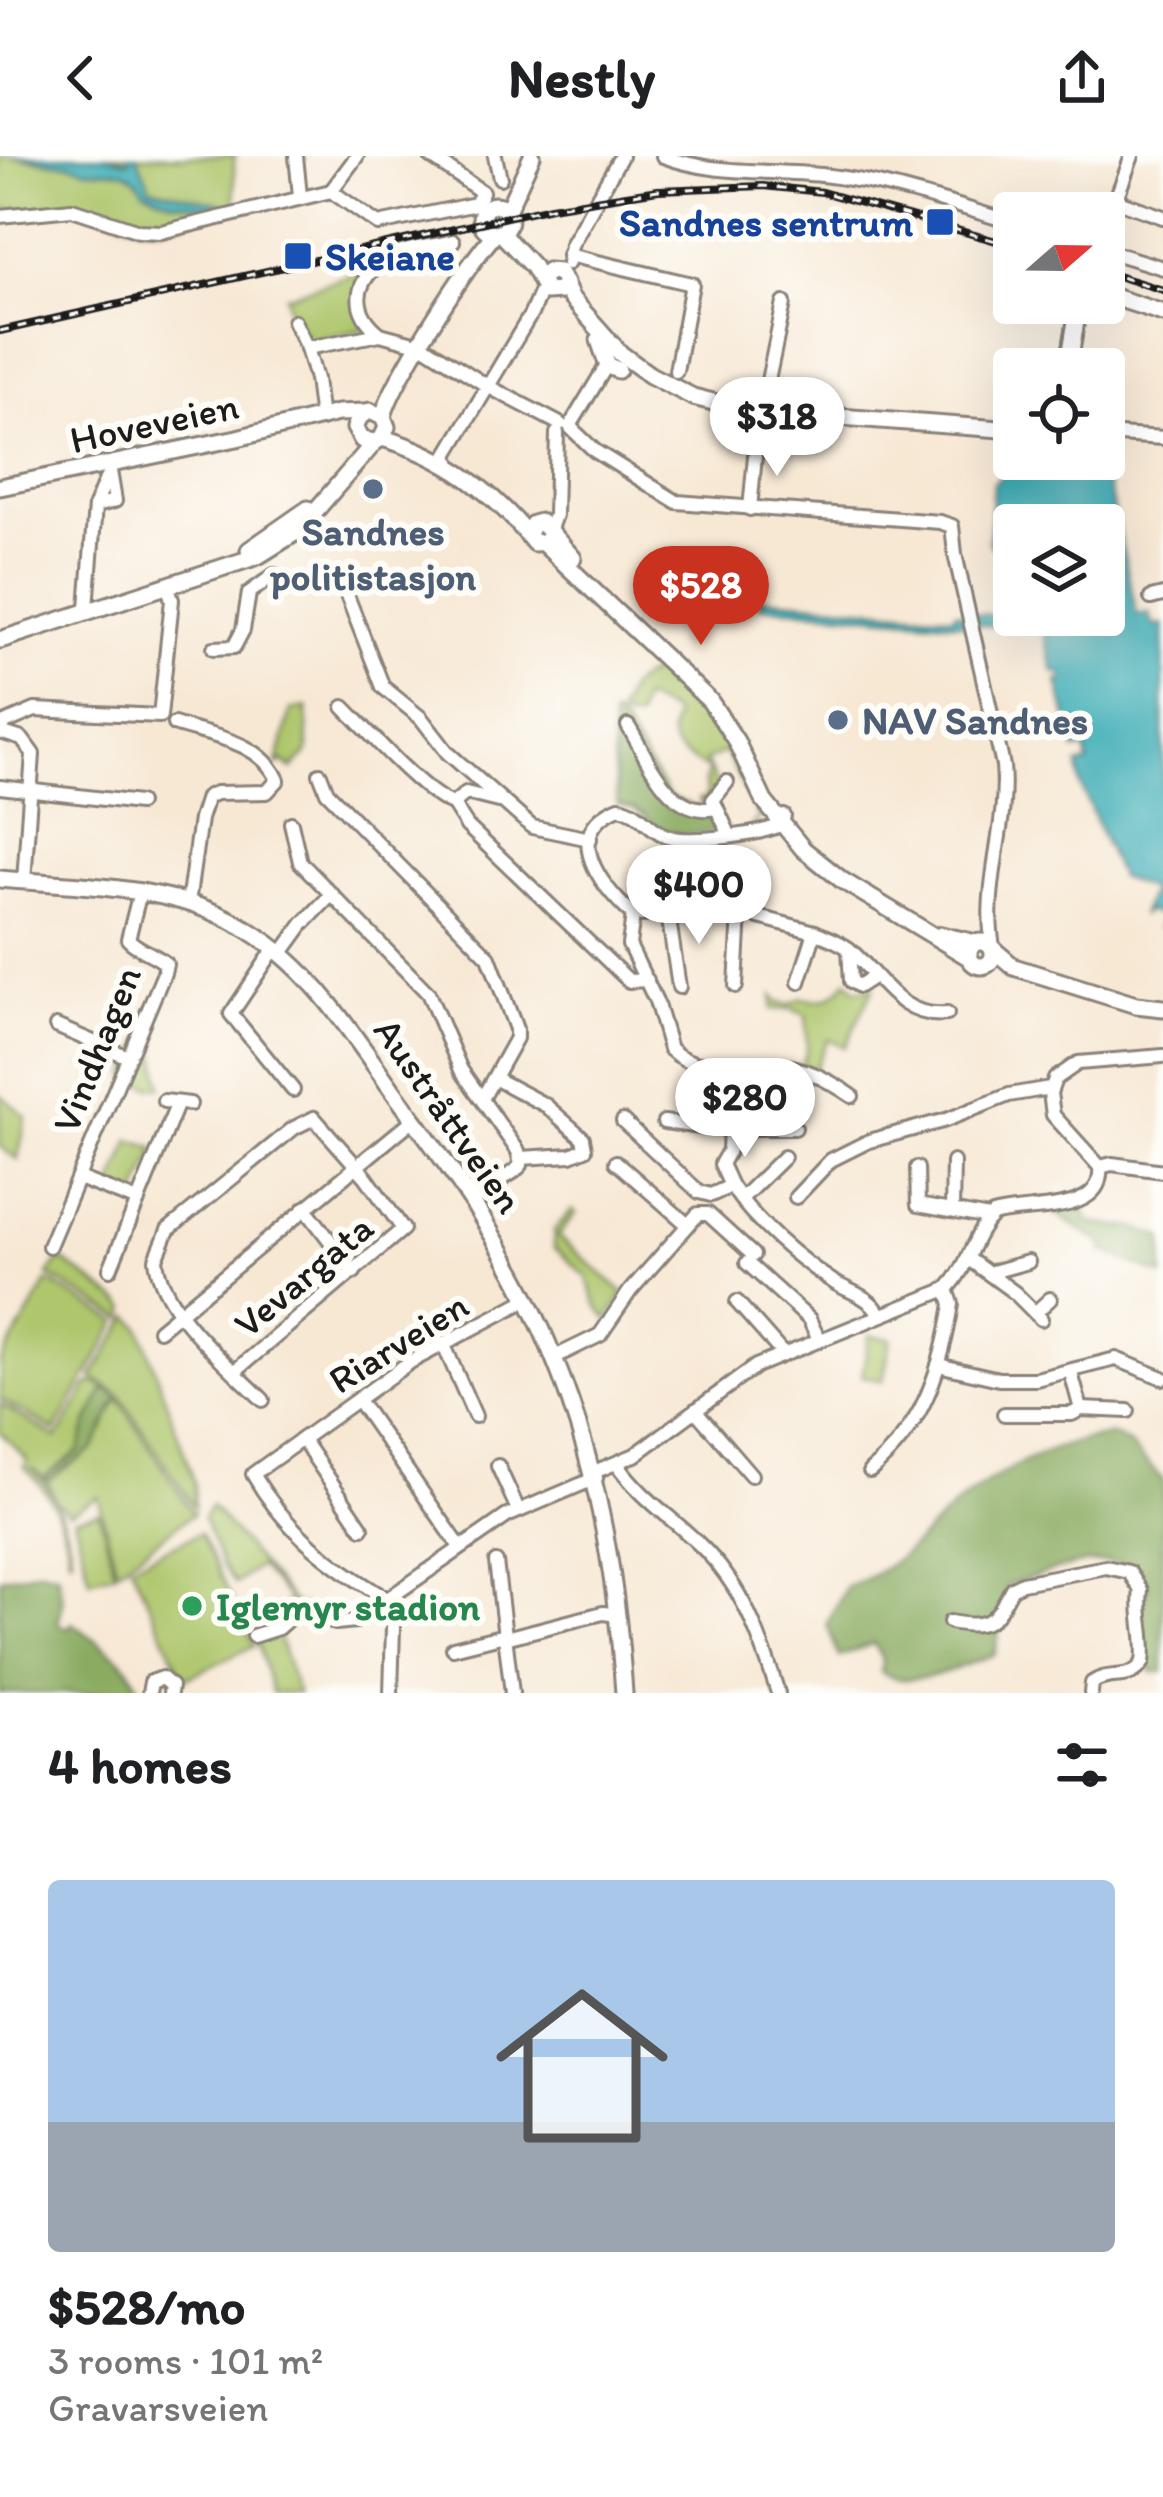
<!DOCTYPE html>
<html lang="en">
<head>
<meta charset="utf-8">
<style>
  body { margin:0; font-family:Itim,sans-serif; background:#f6f6f6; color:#202124; height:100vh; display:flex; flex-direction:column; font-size:45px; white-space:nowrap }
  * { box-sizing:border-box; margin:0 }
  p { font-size:39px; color:#757577 }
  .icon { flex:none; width:66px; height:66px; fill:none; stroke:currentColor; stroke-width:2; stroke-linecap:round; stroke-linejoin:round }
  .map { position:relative; height:1537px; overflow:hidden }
  .details { display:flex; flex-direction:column; background:#fff; flex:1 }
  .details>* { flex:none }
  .needle { width:78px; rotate:70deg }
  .controls { position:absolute; left:993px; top:36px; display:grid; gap:24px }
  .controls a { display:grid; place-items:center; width:132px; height:132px; border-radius:12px; background:#fff; box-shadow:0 12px 48px #0002; font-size:60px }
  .price { position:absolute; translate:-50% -102px; padding:0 27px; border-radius:42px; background:#fff; color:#222; font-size:39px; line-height:78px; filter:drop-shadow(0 3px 6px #0008) }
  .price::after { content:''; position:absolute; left:50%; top:72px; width:36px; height:27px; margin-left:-18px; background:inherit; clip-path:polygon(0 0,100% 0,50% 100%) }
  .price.selected { background:#c8321e; color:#fff }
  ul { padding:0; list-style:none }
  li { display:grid; align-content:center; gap:24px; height:636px; padding:0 48px }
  li span { display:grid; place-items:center; height:372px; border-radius:12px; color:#555 }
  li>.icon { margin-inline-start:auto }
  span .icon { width:216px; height:216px; fill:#fffc; stroke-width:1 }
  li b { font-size:51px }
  h2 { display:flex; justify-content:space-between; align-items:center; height:144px; padding:0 48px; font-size:51px }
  header { display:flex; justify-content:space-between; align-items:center; height:156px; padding:0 48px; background:#fff; font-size:54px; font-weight:700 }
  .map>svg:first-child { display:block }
</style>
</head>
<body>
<header><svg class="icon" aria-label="back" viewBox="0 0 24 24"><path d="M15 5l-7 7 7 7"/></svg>Nestly<svg class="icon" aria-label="share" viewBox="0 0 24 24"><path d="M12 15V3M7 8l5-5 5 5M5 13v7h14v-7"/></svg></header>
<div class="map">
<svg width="1163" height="1537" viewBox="0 0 1163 1537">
  <rect width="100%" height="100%" fill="#fdfcf7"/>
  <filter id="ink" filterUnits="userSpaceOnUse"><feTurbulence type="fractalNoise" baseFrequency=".00833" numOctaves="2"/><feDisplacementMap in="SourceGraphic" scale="24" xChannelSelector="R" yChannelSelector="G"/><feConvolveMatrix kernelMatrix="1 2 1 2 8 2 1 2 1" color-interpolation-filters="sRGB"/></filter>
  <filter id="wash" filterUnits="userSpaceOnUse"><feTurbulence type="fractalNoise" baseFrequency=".004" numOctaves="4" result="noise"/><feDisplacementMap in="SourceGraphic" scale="48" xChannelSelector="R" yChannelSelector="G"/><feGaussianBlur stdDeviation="2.7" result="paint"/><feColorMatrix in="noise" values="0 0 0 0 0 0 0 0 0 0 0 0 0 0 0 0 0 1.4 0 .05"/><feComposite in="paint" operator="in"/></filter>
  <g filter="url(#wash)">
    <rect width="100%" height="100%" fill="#f7e8d4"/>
    <g fill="#aec66c" stroke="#657144" stroke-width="3">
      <polygon points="0,0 234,0 235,52 160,71 139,69 71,48 0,55"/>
      <polygon points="377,110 358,133 368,173 308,184 289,155 286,140"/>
      <path d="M663,507L717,565L762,656L751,671L759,662L725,596L705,605L718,630L710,646L701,648L699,643H707L705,626L709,615C689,599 661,597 674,561L670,555L642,543L637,563H625L619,555L629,532Z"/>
      <polygon points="307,551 308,596 292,613 282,605 277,609 291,554"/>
      <path d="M847,824L856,834L874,831L845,891L828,883L814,914L801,910L807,894L806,859L792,853H772L773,840L777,846L788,849L802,842C823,848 835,841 847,824Z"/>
      <polygon points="147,874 153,877 162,931 152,932 127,920"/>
      <polygon points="0,938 26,961 18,1004 0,991"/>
      <polygon points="131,984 156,993 137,1039 111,1033"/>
      <polygon points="572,1054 576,1057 558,1080 624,1137 608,1163 597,1150 587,1121 554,1091 554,1074"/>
      <polygon points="61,1103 123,1148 127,1153 123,1163 48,1119"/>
      <polygon points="48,1125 118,1166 55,1275 0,1243 0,1207"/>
      <polygon points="130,1160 140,1170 195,1328 194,1351 119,1238 92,1221"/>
      <polygon points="869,1179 891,1183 883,1225 862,1220"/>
      <path d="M95,1227L110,1235L103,1236L87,1267L79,1295L44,1322L32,1311C55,1337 67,1368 72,1401H69C64,1363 50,1337 24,1310L28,1305L0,1276V1248L57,1282L89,1228Z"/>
      <polygon points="118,1242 193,1358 117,1414 98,1341 69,1357 57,1346 47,1325 93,1293"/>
      <polygon points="211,1350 295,1448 351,1464 285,1448 288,1443 259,1410 235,1428 222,1409 203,1362"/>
      <polygon points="99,1356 115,1416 90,1423 74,1362"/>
      <polygon points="200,1377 254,1490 184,1523 131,1409"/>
      <polygon points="277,1476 297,1537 272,1537 257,1484"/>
    </g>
    <g fill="#8aab60" stroke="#53643e" stroke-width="3">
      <path d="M612,560L618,561L669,641L716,659L721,675C704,677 676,682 661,673C642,661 643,653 618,649C616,643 610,566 612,560Z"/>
      <polygon points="1083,1051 1090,1067 1134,1072 1163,1081 1163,1120 1103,1095 1104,1089 1053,1056"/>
      <polygon points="103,1235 110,1235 118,1242 93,1293 47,1325 44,1322 79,1295 87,1268"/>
      <path d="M1113,1279L1129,1288L1163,1324V1516H1152L1134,1467L1148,1432L1132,1409C1088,1399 1049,1416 1007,1430L995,1498C964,1508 910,1537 881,1516L882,1504L874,1487L839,1501L827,1468L846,1430C880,1421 906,1397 930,1373C979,1325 1045,1287 1113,1279Z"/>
      <path d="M40,1414L57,1416L63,1446L58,1468L68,1472L72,1467C95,1485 137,1506 139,1537H0V1422Z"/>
    </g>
    <g fill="#3cadb6" stroke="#2c6469" stroke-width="3">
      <path d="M12,0H104L129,5L128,0H137L150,31L229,50L220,53L170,45L144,34C125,0 102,23 75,9Z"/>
      <polygon points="1008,314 1106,321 1137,459 1149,457 1153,470 1163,469 1163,773 1159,772 1162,760 1146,755 1140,760 1151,734 1119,721 1080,627 1078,609 1088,607 1085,593 1075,594 1058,525 1062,525 1063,517 1054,516 1043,474 759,450 760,442 954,460 955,456 1010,461 1104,459 1104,369 1014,369 1014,410 989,387 993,328"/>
    </g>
  </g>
  <g filter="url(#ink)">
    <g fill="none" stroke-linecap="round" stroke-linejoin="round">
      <g stroke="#8a8278" stroke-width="18">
        <g id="minor">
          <polyline points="296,0 300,40"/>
          <polyline points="495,0 500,22"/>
          <path d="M663,0C716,20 767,13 822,19C894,27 946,47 1014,67"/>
          <polyline points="331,35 357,0"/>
          <polyline points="1115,44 1163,61"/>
          <polyline points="0,60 72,53 139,75 161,76 331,35 378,68 476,48 482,36 430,0"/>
          <polyline points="1104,75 1132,0"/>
          <polyline points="1104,94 1163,112"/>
          <polyline points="568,99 692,128 676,215"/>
          <polyline points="568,107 571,89 621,0"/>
          <polyline points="294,165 307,192 316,223 321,263"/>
          <path d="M380,178C349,153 354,123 388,102C407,91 433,91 453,85"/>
          <polyline points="426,191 489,231 560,268"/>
          <polyline points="307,192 380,178 421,189"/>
          <polyline points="570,270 608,207"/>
          <path d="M571,272L595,295L677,346L940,366L952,370L955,398L1003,610C1009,673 979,737 995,800"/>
          <polyline points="757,278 784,147"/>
          <polyline points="1104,278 1163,282"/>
          <polyline points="449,305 447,299 531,158 542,132"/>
          <polyline points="95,350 106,323"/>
          <polyline points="750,353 756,289"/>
          <polyline points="550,373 555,359 557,277"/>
          <polyline points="339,419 383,531 421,562 448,597 532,671 590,683"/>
          <polyline points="1151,442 1163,439"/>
          <polyline points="87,452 95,350 115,345 109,309"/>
          <polyline points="214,492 234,491 243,474 249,437 274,419"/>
          <path d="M344,551C366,573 427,641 453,648"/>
          <path d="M174,568C211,581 260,584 278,624L267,636L216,637L207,641L200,663L188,747"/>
          <polyline points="0,569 35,554 160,560 172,444 168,431"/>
          <path d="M628,570C649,604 669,662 717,652"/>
          <polyline points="0,576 22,583 33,598 24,725"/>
          <polyline points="320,618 327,636 489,801 516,873 516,882 482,943"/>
          <polyline points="727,626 713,644 729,678"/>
          <polyline points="0,631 139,647"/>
          <polyline points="498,645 466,637 453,648 467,670 629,825 647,824"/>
          <path d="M784,660L780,669C760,679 688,688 667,680C647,673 642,655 619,651C558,677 602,731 633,759L740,756L815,776L799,826"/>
          <polyline points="291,667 300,706 428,837 461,914 518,995 521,1009 515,1015 470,1043"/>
          <polyline points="668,757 679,831"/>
          <path d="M633,759L629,789L656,845L670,893C700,921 735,905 772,908C802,910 827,923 852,940"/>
          <path d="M815,776C826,781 839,785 849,793C880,819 899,863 947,858"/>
          <polyline points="275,792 231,858 293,934"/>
          <polyline points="849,793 851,825 859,830 873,821"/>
          <polyline points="282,797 303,768 332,738"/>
          <polyline points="736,830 740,756"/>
          <polyline points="56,870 128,901"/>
          <polyline points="496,923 547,950"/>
          <polyline points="164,945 190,948"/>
          <path d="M623,965L699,1036L711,1039L731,1030C756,1067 798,1103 835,1127C852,1137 871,1141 880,1159"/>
          <polyline points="664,966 708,972 795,972"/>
          <polyline points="730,971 729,994 721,1008 731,1030"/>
          <polyline points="521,1002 571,999 585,993 583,982 550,953"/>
          <polyline points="616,1006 688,1069"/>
          <polyline points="1100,1011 1112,1008 1163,1015"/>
          <polyline points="917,1012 918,1049 989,1062"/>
          <polyline points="78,1022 138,1045"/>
          <polyline points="796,1041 831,1004 869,985 946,964 1009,939 1050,932"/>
          <polyline points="741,1043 784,1001"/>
          <polyline points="305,1052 354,1116"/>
          <polyline points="952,1055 953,1006"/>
          <path d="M49,1090L164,817L166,808C154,797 139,795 128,783L140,736"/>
          <polyline points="970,1104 1015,1137 1041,1163"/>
          <polyline points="747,1107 809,1163 819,1184"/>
          <polyline points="110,1113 177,949"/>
          <polyline points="988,1117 1028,1106"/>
          <polyline points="737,1146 783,1198"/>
          <polyline points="1035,1157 1050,1143"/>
          <polyline points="159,1174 414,963"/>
          <polyline points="443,1187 475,1260"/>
          <polyline points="555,1201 600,1179 630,1135 698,1058 708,1058 753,1099"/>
          <polyline points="938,1209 999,1223 1036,1223 1116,1203 1163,1222"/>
          <path d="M235,1215L403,1073L366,1021L314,962L294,972L168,1074L156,1103C160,1154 228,1209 263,1244"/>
          <polyline points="1071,1217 1081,1253"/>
          <polyline points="358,1244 460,1391"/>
          <polyline points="695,1254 751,1319"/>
          <polyline points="1004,1258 1072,1258 1081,1253 1128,1255"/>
          <polyline points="302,1283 362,1372"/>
          <path d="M617,1308C640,1341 671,1361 699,1388C743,1430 760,1480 778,1537"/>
          <polyline points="498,1310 518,1354"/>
          <path d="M870,1315C921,1272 938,1223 950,1160L952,1148L947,1133"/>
          <path d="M594,1316L635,1299L756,1210L947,1133C970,1110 972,1079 993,1059C1025,1048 1105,1061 1100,1011L1053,959L1050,937L1055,923L1078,907L1163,900"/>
          <polyline points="496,1406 512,1537"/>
          <path d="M387,1443C332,1410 286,1376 253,1318L410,1206L528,1143"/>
          <path d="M950,1466C991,1474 995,1464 1012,1432L1022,1427L1106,1411L1129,1416L1141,1434C1137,1459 1147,1482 1143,1506C1131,1527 1109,1514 1092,1527L1091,1537"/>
          <polyline points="253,1480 278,1472 295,1457 336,1467 356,1465 507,1360 596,1322"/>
          <polyline points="505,1482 603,1457 618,1459"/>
          <polyline points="453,1492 505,1479"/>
          <polyline points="149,1537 151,1526 162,1522 171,1530 170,1537"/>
          <polyline points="391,1537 394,1439"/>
        </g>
      </g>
      <g stroke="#8a8278" stroke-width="21">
        <g id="major">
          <circle cx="495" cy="63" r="14"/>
          <polyline points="507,55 532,0"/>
          <polyline points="500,76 533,111 541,126"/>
          <polyline points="565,127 561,135 546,136 541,126 548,115 559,116 571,142 621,198 650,219 693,241 745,254 1014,274"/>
          <polyline points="1104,138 1163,157"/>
          <polyline points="599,184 608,210 618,214"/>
          <polyline points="1068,213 1079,147"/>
          <path d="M383,261C391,227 470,103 496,77"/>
          <path d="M382,282L387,271L383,261L370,255L360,260L355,272L362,284L375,286L382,282C444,299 496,337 534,387L546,386L551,377L540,366L533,368L528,377"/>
          <polyline points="0,331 237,282 338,257 366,256"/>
          <polyline points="551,377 573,402"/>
          <polyline points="544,388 710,545 736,585 764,645 803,693 843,725 970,802"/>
          <polyline points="249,394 308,353"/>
          <polyline points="0,484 258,400 298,375 375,286"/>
          <path d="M0,723C80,730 168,728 240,769C309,808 348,872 393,935C425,979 459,1023 487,1070C578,1218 613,1365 624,1537"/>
          <polyline points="941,779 976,787"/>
          <circle cx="981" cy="798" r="12"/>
          <polyline points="993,793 1014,811 1136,849 1163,852"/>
        </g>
      </g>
      <use href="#minor" stroke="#fff" stroke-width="12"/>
      <use href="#major" stroke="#fff" stroke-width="15"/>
      <g stroke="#1c1c1c" stroke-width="8">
        <g id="rail">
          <polyline points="1104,116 1163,134"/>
          <polyline points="0,175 551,51 658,34 763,30 822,36 1014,90"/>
        </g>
      </g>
      <use href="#rail" stroke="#fdfcf7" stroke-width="3" stroke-dasharray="9" stroke-linecap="butt"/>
    </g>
  </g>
  <g fill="#1a4fb4" stroke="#fdfcf7" stroke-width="4.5">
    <rect x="925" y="51" width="30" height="30" rx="6"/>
    <rect x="283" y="85" width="30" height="30" rx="6"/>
  </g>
  <g fill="#5c6f8a" stroke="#fdfcf7" stroke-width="4.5">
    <circle cx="373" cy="333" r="12"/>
    <circle cx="838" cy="564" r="12"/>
  </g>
  <circle fill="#2e9e5b" stroke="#fdfcf7" stroke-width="4.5" cx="192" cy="1450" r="12"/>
  <g text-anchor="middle" stroke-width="12" stroke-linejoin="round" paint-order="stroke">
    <g font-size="39" font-weight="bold" fill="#164399" stroke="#fdfcf7" text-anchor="end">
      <text x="913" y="80">Sandnes sentrum</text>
      <text x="325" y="114" text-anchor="start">Skeiane</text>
    </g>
    <g font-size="39" fill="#1c1c1c" stroke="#fdfcf7">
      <text transform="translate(154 266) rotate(-12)" y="14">Hoveveien</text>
      <text transform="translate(96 893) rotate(-68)" y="14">Vindhagen</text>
      <text transform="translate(449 959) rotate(55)" y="14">Austråttveien</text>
      <text transform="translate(303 1119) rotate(-40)" y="14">Vevargata</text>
      <text transform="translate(398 1186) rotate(-32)" y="14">Riarveien</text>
    </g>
    <g font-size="39" font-weight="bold" fill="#4e5e75" stroke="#fdfcf7">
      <text x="373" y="389">Sandnes<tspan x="373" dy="45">politistasjon</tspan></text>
      <text x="862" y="578" text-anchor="start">NAV Sandnes</text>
    </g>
    <g font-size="39" font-weight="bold" fill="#27864d" stroke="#fdfcf7" text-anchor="start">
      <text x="216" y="1464">Iglemyr stadion</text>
    </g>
  </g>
</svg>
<div class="controls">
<a><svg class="needle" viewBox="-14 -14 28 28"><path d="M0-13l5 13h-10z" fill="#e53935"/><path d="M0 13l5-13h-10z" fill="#757577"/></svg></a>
<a><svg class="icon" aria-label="locate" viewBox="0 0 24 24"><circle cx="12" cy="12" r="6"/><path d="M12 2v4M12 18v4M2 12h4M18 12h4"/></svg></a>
<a><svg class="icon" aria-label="layers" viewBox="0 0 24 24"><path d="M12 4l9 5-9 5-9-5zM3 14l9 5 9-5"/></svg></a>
</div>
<b class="price" style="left:777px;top:323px">$318</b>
<b class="price selected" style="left:701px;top:492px">$528</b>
<b class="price" style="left:699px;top:791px">$400</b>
<b class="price" style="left:745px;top:1004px">$280</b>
</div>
<section class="details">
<h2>4 homes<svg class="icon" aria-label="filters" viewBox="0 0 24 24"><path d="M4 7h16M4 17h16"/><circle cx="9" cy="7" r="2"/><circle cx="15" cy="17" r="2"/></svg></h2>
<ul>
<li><span style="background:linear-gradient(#a9c7e8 65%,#9aa5b1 0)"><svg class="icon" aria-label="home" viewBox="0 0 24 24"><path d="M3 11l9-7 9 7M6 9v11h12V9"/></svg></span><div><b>$528/mo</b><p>3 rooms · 101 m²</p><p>Gravarsveien</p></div></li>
</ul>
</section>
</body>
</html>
